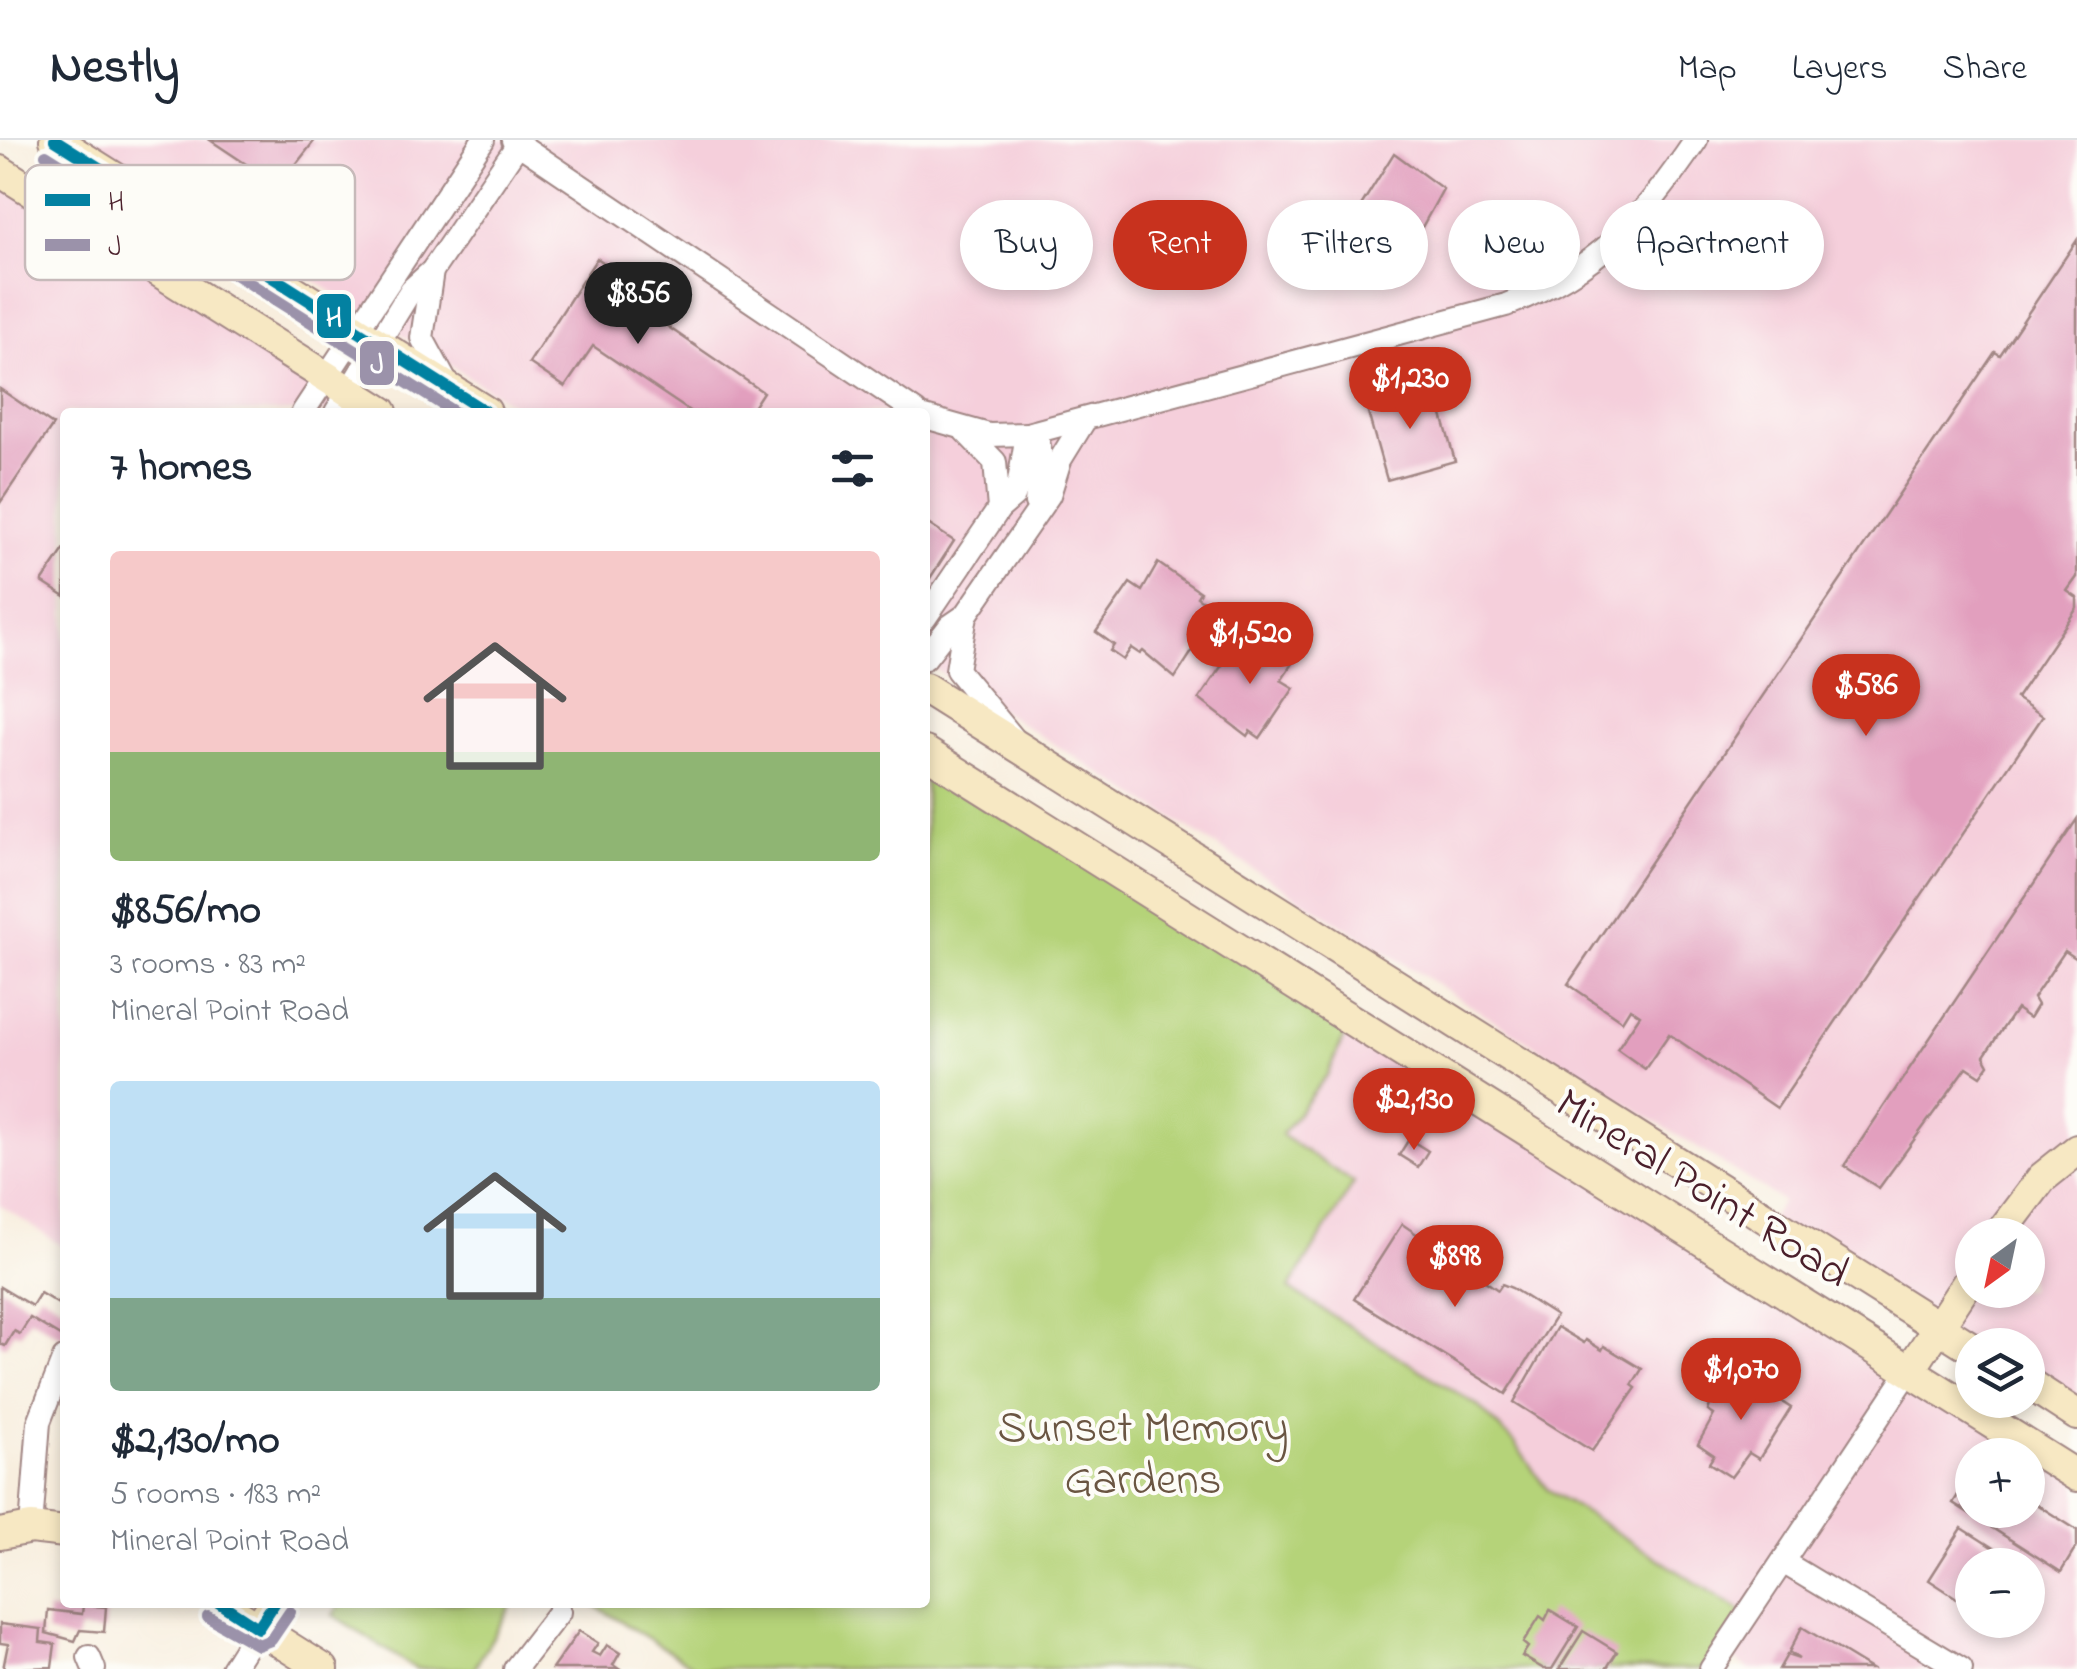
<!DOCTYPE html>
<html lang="en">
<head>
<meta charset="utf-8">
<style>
  body { margin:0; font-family:"Indie Flower",sans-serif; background:#f2f2f3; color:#1f2937; height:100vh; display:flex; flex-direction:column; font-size:38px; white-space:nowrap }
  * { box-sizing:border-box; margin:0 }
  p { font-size:32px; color:#747a83 }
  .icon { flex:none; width:55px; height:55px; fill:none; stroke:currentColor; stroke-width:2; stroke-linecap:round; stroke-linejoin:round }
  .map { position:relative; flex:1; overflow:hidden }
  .details { position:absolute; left:60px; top:268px; width:870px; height:1200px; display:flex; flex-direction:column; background:#fff; border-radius:10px; box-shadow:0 5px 15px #0003 }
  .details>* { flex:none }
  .banner { position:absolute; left:960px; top:60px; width:950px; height:90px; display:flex; gap:20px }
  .needle { width:65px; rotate:213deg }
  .buttons { position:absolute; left:1955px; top:1078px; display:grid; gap:20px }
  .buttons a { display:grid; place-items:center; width:90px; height:90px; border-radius:50%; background:#fff; box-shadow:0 5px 15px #0003; font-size:50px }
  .price { position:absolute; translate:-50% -85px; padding:0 22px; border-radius:35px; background:#c8321e; color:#fff; font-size:32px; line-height:65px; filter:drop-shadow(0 2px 5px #0008) }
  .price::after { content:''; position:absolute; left:50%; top:60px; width:30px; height:22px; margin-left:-15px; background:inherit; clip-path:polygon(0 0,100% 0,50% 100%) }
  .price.current { background:#222; color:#fff }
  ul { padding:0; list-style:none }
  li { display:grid; align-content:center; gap:20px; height:530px; padding:0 50px }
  li span { display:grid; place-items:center; height:310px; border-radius:10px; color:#555 }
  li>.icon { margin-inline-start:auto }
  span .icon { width:180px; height:180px; fill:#fffc; stroke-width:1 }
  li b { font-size:42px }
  h2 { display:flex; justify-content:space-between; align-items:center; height:120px; padding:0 50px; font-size:42px }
  .chip { padding:0 35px; border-radius:45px; background:#fff; box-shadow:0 5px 15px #0003; font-size:35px; line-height:90px }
  .chip.current { background:#c8321e; color:#fff }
  header { display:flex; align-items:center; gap:60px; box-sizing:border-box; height:140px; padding:0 50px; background:#fff; border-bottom:2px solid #e0e1e3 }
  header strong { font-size:48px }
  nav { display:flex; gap:55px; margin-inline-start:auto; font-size:35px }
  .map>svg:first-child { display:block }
</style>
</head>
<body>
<header>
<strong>Nestly</strong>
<nav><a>Map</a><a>Layers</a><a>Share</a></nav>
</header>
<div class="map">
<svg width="2077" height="1529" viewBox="0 0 2077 1529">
  <rect width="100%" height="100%" fill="#fdfcf7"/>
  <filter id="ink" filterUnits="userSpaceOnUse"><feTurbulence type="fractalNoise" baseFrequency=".01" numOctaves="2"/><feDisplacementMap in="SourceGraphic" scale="20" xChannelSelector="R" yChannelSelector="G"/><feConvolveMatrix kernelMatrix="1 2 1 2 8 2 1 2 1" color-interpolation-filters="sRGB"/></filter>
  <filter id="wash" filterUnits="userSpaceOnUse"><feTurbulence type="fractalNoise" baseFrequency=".0048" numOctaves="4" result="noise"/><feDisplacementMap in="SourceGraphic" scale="40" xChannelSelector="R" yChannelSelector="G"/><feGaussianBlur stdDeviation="2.25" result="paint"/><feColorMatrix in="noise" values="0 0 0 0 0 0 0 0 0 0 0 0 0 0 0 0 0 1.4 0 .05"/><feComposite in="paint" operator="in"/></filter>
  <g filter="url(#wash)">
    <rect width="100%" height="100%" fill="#f8eede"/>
    <g fill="#f5cfdb" fill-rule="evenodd">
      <path d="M88,0H2077V1275L2028,1243V1205H1972L1771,1079L1782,1061L925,523V272H525ZM1972,1095H2028V1150H1972Z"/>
      <polygon points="0,31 382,272 65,272 65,1108 0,1065"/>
      <path d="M1352,879L2077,1336V1529H1749L1723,1512L1747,1474L1547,1349L1515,1304L1477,1265L1289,1149L1354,1043L1280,995L1327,935ZM1972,1315H2028V1370H1972ZM1972,1425H2028V1480H1972Z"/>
    </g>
    <g fill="#b5d379" stroke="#807952" stroke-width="2.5">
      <polygon points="925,612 1352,879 1327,935 1281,995 1354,1043 1289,1149 1477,1265 1515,1304 1547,1349 1748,1475 1711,1529 698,1529 591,1463 925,1462"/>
      <polygon points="341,1463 341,1462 513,1463 474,1529 416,1529 333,1475"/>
    </g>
    <g id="blocks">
      <g fill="#e29fbe">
        <polygon points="210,0 315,0 279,46"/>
        <polygon points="1394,13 1443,49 1410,109 1393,98 1387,107 1377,103 1352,80"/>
        <polygon points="2077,100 2077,437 2067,451 2077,458 2077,468 2016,558 2043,576 1777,968 1669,894 1645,929 1617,909 1640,875 1630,868 1622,881 1568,844 1995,212 2000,215"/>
        <polygon points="597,118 648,153 639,167 763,252 750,272 691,272 593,206 565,247 529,223"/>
        <polygon points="1433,243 1455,321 1387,340 1365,262"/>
        <polygon points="0,249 53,285 0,363"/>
        <polygon points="925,382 954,401 925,446"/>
        <polygon points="65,408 65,457 42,442"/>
        <polygon points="1158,423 1200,452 1197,457 1214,469 1205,481 1210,484 1175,538 1143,511 1140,514 1131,508 1123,520 1110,511 1114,505 1096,492 1130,443 1142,451"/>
        <polygon points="1244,493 1279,516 1282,511 1295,519 1281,540 1294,548 1260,598 1250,591 1247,596 1199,559"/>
        <polygon points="2077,679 2077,819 2065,811 2033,858 2037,865 2029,878 2016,869 1984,916 1989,925 1981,936 1967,927 1879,1048 1844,1026"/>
        <polygon points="1409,999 1428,1011 1418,1027 1399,1015"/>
        <polygon points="1402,1084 1498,1150 1502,1144 1512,1148 1556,1176 1506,1254 1354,1159"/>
        <polygon points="0,1147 32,1166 40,1153 65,1168 65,1199 30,1178 20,1194 14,1191 5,1206 0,1204"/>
        <polygon points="1557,1187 1584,1203 1586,1200 1602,1210 1604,1206 1642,1229 1632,1245 1636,1248 1592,1311 1514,1262"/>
        <polygon points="1734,1231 1791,1268 1759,1319 1749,1313 1731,1337 1709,1323 1714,1315 1698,1304 1714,1275 1708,1271 1712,1259"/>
        <polygon points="1972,1332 1972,1370 2028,1370 2028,1359 2077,1390 2077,1406 2061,1432 1953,1363"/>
        <polygon points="1962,1388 2020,1425 1972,1425 1972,1468 1929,1440"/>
        <polygon points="83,1465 106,1467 104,1492 80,1490 75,1501 46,1493 48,1470 82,1474"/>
        <polygon points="1550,1470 1578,1487 1552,1529 1544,1529 1522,1516 1528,1507 1523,1503 1540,1476 1545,1480"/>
        <polygon points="0,1484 41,1489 40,1502 55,1504 52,1527 3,1529 8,1504 0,1503"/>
        <polygon points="1802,1487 1871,1529 1779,1529 1787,1515 1799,1519 1789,1512"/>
        <polygon points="579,1491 598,1503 592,1512 600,1516 607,1505 620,1513 613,1525 619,1529 552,1529"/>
        <polygon points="1583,1491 1617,1512 1606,1529 1559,1529"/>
      </g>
    </g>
  </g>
  <g filter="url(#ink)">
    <use href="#blocks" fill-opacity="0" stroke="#a18684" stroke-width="2.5"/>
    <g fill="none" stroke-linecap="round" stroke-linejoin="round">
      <g stroke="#a18684" stroke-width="26">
        <g id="street">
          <polyline points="513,0 916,272"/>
          <polyline points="432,131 422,198 447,244"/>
          <polyline points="303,272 483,0"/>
          <polyline points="336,272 411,150 432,131 518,4"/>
          <path d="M925,277L989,295L1027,294L1506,165C1599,129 1641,81 1696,0"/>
          <polyline points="965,291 995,322 999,369"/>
          <polyline points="1036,292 1042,320 1036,362"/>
          <polyline points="966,475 957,530 1014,599"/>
          <polyline points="925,478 999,369 1014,356 1019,342 1027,294"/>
          <polyline points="925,518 950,486 966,475 1049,355 1060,320 1084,281"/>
          <polyline points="31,1388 39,1282 64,1218"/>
          <polyline points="1783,1422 1961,1529"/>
          <polyline points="89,1517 94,1529"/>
          <polyline points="232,1529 258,1488"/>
          <polyline points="515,1529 559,1472"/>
          <polyline points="1711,1529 1910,1230"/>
        </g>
      </g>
      <g stroke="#a18684" stroke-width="34">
        <g id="secondary">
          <polyline points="55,0 486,272"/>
          <polyline points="0,31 382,272"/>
          <polyline points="925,548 1972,1208"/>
          <polyline points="925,612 2077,1336"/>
          <polyline points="1999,1095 2042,1038 2077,1010"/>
          <polyline points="1910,1230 1972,1136"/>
          <polyline points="2028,1243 2077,1275"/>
          <polyline points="0,1394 31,1388 65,1392"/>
          <polyline points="217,1462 323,1529"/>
          <polyline points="258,1488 275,1462"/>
        </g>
      </g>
      <use href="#street" stroke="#fff" stroke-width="22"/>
      <use href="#secondary" stroke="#f7e8c3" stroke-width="30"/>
      <g stroke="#fdfcf7" stroke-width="20">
        <g id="bus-1">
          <polyline points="55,0 486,272"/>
          <polyline points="218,1462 258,1488 275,1462"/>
        </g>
      </g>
      <g stroke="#fdfcf7" stroke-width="20">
        <g id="bus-2">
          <polyline points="46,15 454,272"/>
          <polyline points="208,1477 258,1505 271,1500 290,1472"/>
        </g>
      </g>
      <use href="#bus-1" stroke="#0381a1" stroke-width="12"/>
      <use href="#bus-2" stroke="#9b92aa" stroke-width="12"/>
    </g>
  </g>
  <g text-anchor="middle" stroke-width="8" stroke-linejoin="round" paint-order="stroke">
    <g font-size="45" fill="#4a1f2b" stroke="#fdfcf7">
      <text transform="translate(1704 1046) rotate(32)" y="16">Mineral Point Road</text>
    </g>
    <g font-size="45" fill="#6a5542" stroke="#fdfcf7">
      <text x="1143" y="1301">Sunset Memory<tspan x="1143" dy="52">Gardens</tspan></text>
    </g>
  </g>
  <rect x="25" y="25" width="330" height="115" rx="15" fill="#fdfcf7" stroke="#c7baba" stroke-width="2.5"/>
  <rect x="45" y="54" width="45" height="12" fill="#0381a1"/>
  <rect x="45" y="99" width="45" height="12" fill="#9b92aa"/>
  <g font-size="28" fill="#4a1f2b">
    <text x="108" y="70">H</text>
    <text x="108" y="115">J</text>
  </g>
  <g stroke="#fdfcf7" stroke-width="4">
    <rect x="315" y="152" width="38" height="48" rx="10" fill="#0381a1"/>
    <rect x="358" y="199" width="38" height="48" rx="10" fill="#9b92aa"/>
  </g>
  <g font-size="28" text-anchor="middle" font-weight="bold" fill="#fff">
    <text x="334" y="186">H</text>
    <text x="377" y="233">J</text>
  </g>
</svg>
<div class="buttons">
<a><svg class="needle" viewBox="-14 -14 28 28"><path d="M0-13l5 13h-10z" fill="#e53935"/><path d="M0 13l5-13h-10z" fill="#747a83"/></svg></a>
<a><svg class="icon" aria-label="layers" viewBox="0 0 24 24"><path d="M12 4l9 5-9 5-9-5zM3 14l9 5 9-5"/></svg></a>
<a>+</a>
<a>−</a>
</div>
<b class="price current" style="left:638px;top:207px">$856</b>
<b class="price" style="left:1410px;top:292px">$1,230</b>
<b class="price" style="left:1250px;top:547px">$1,520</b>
<b class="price" style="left:1866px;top:599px">$586</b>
<b class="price" style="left:1414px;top:1013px">$2,130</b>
<b class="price" style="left:1455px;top:1170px">$898</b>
<b class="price" style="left:1741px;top:1283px">$1,070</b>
<div class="banner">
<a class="chip">Buy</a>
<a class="chip current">Rent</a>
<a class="chip">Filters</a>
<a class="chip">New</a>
<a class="chip">Apartment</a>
</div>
<section class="details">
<h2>7 homes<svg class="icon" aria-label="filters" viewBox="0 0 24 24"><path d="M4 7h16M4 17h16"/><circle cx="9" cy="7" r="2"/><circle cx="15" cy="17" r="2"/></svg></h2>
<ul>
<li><span style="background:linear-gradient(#f6c9c9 65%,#8fb573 0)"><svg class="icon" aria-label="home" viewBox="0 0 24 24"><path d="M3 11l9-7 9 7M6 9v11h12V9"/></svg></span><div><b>$856/mo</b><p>3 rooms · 83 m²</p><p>Mineral Point Road</p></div></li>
<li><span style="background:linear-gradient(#bfe0f5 70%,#7fa58c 0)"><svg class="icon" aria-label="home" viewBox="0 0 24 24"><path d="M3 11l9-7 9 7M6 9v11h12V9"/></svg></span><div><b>$2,130/mo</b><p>5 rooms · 183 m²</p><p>Mineral Point Road</p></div></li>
</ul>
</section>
</div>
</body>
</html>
